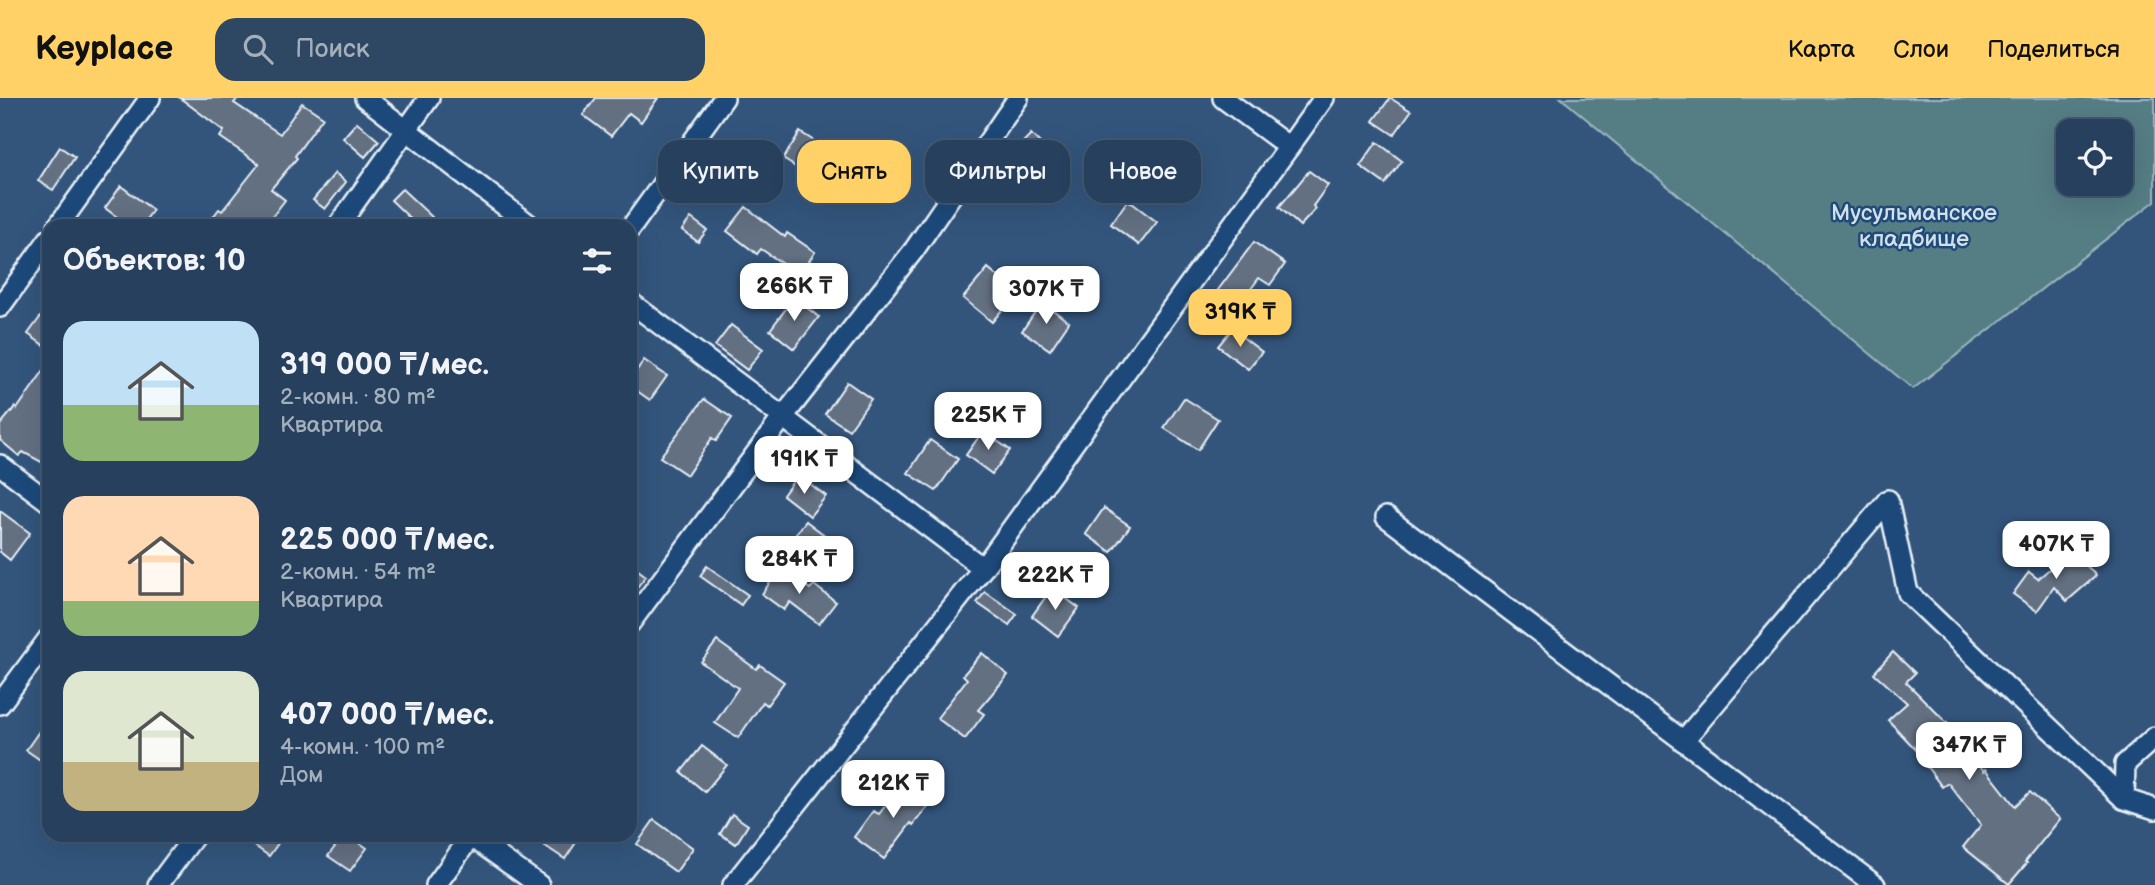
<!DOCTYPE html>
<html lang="ru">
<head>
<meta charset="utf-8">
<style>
  body { margin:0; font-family:"Balsamiq Sans",sans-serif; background:#2e4763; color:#f1f3f6; height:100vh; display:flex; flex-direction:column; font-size:26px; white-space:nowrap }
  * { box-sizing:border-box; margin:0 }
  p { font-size:23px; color:#a4afbc }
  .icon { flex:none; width:38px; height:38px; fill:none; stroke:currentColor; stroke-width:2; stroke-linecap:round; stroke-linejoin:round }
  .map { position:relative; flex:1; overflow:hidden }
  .drawer { position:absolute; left:42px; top:121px; width:595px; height:623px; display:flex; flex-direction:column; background:#26405d; border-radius:21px; box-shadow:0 7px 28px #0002,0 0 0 2px #425972 }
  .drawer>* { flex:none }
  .top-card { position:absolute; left:658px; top:42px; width:665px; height:63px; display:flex; gap:14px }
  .controls { position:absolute; left:2056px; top:21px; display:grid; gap:14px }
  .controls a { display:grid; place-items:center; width:77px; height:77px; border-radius:14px; background:#26405d; box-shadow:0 7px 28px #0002,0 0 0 2px #425972; font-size:35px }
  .price { position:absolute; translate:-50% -60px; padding:0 16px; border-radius:14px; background:#fff; color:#222; font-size:23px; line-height:46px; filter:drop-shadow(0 2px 4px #0008) }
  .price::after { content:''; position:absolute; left:50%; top:42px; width:21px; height:16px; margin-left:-10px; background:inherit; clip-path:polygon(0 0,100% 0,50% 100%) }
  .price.current { background:#ffd166; color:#111 }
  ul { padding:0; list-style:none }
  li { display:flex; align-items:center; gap:21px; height:175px; padding:0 21px }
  li span { display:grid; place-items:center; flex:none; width:196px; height:140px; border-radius:21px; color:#555 }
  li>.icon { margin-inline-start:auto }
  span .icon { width:84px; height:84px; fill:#fffc; stroke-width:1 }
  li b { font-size:30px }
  h2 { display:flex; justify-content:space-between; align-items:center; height:84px; padding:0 21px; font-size:30px }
  .chip { padding:0 24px; border-radius:21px; background:#26405d; box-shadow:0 7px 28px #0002,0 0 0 2px #425972; font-size:24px; line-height:63px }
  .chip.current { background:#ffd166; color:#111 }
  header { display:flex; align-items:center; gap:42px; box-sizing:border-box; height:98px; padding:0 35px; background:#ffd166; color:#111 }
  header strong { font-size:33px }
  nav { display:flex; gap:38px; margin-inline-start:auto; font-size:24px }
  .search { width:490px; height:63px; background:#2e4763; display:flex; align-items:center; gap:18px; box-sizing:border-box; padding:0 24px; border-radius:21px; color:#a4afbc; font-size:26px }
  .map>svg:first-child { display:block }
</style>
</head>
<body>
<header>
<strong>Keyplace</strong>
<div class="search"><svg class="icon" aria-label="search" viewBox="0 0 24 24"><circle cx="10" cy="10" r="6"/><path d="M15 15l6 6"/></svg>Поиск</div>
<nav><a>Карта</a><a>Слои</a><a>Поделиться</a></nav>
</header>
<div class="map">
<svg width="2155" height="787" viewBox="0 0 2155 787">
  <rect width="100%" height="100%" fill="#33557c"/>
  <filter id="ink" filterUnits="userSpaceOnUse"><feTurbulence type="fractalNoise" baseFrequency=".0143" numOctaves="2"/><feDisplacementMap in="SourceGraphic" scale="14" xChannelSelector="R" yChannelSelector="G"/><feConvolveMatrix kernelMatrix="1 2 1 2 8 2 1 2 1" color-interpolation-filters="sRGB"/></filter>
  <g filter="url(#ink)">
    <path fill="#557d84" stroke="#9eb7be" stroke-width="2" fill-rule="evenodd" d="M1561,0H2155V103L1913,291ZM2068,33H2121V86H2068Z"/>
    <g fill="#636f82" stroke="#e8f1f8" stroke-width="2">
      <polygon points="180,0 238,0 234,5 280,36 302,5 323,19 295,58 297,60 271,91 285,102 265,128 206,128 219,111 222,113 259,66 220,39 224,33"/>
      <polygon points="596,0 658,0 641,24 629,15 611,38 583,17"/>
      <polygon points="1390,0 1411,13 1394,37 1373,23"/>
      <polygon points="357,24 379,43 365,59 343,40"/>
      <polygon points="800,34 833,55 816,82 783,61"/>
      <polygon points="1031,36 1052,57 1030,81 1008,60"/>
      <polygon points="1377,44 1402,63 1385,86 1360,68"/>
      <polygon points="748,46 772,62 755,88 731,72"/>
      <polygon points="60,49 75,59 53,92 38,83"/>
      <polygon points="1309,73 1328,87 1313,108 1316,111 1300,128 1279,109"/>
      <polygon points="335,75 346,84 325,111 313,102"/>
      <polygon points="121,88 153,112 141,128 129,128 105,110"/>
      <polygon points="402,91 432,119 424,128 418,128 391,102"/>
      <polygon points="1128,102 1157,124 1139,147 1111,126"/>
      <polygon points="746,109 785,139 787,135 815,154 800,177 761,151 757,156 727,133"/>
      <polygon points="691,120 707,132 698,144 682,132"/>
      <polygon points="1254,144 1285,166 1270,187 1259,180 1233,215 1212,200"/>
      <polygon points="988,170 1017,194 992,224 963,200"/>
      <polygon points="794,200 819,219 794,251 770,232"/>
      <polygon points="1042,204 1069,224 1050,252 1022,233"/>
      <polygon points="49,207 49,251 28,236"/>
      <polygon points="731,227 763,251 747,272 715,248"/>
      <polygon points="1232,231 1262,254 1248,271 1218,248"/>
      <polygon points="644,262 667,278 650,302 630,288 630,282"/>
      <polygon points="49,265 49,368 23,354 19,358 0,342 0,327 15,309 17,311"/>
      <polygon points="847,284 871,301 849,332 825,316"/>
      <polygon points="1184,300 1218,321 1198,352 1164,330"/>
      <polygon points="704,301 732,320 716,343 712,340 687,377 660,359"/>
      <polygon points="983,333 1010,352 992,376 966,357"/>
      <polygon points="930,342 958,361 936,393 908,375"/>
      <polygon points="798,377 826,398 810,418 783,397"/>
      <polygon points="1104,410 1130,428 1111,454 1086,436"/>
      <polygon points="0,413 30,435 10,462 0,454"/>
      <polygon points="806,423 831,442 821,455 796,436"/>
      <polygon points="2072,451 2096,478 2067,503 2054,489 2037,513 2013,496 2029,474 2038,481"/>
      <polygon points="630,466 646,478 630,498"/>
      <polygon points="707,468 748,497 741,507 700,478"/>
      <polygon points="780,470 810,491 814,487 836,504 819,526 790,504 784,512 762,496"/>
      <polygon points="1052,490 1079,510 1058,538 1032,518"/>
      <polygon points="985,494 1017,516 1009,527 977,505"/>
      <polygon points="717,543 756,571 760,567 784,584 767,607 763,604 738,640 715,625 738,590 701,564"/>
      <polygon points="1893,554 1915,575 1906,584 1954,632 1984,673 1986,671 2015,708 2030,694 2060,721 2025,764 2027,765 2009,786 1963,749 1981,727 1948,685 1942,689 1919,658 1921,657 1888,622 1907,605 1874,575"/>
      <polygon points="982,555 1008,577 978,612 984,616 965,641 937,620 967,581 963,577"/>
      <polygon points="40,632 49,639 49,668 26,652"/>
      <polygon points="702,648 727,667 705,694 681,674"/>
      <polygon points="905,683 932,703 913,727 911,725 884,761 854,739 873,713 879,716"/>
      <polygon points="732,716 748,727 736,746 720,736"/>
      <polygon points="654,722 693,750 676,774 637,746"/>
      <polygon points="239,737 284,737 269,758"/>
      <polygon points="344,737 348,737 367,750 350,773 328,758"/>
      <polygon points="528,737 581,737 565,761"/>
    </g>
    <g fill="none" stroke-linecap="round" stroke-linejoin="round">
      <g stroke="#e8f1f8" stroke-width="24">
        <g id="minor">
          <polyline points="365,0 531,128"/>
          <polyline points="1289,49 1324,0"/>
          <polyline points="58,128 150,0"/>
          <polyline points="338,128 429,0"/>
          <polyline points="630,131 724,0"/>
          <polyline points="630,204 983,470"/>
          <polyline points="0,209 49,141"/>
          <polyline points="0,367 49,404"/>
          <polyline points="1386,419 1875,787"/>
          <polyline points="630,525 783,319 914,152 1018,0"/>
          <polyline points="0,606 49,540"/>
          <polyline points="2155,639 2125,666 2124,701 2155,711"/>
          <polyline points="1683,643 1888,402 1908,495 2124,701"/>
          <polyline points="469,737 539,787"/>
          <polyline points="158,787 195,737"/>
          <polyline points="436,787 472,737"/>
          <polyline points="733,787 983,470 1289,49 1223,0"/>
        </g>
      </g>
      <use href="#minor" stroke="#1f4a7a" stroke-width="19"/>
    </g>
  </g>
  <g text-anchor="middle" stroke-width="5" stroke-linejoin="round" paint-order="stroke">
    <g font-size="23" fill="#d2e0e7" stroke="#1f4a7a">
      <text x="1914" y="122">Мусульманское<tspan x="1914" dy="26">кладбище</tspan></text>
    </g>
  </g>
</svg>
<div class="controls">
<a><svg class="icon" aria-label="locate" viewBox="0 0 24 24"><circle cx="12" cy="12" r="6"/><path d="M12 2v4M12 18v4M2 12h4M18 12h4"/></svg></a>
</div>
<b class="price" style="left:794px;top:225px">266K ₸</b>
<b class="price" style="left:1046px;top:228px">307K ₸</b>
<b class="price current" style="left:1240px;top:251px">319K ₸</b>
<b class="price" style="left:988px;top:354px">225K ₸</b>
<b class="price" style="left:804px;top:398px">191K ₸</b>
<b class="price" style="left:2056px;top:483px">407K ₸</b>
<b class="price" style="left:799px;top:498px">284K ₸</b>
<b class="price" style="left:1055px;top:514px">222K ₸</b>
<b class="price" style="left:1969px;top:684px">347K ₸</b>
<b class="price" style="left:893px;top:722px">212K ₸</b>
<div class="top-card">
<a class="chip">Купить</a>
<a class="chip current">Снять</a>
<a class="chip">Фильтры</a>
<a class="chip">Новое</a>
</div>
<section class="drawer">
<h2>Объектов: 10<svg class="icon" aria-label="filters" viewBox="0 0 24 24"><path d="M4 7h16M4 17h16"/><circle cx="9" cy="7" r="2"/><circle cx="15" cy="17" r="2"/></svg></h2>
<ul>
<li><span style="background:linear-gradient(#bfe0f5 60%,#8fb573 0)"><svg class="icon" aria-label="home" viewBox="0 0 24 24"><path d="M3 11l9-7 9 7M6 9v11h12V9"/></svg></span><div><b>319 000 ₸/мес.</b><p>2-комн. · 80 m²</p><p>Квартира</p></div></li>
<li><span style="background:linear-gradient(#ffd9b3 75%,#8fb573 0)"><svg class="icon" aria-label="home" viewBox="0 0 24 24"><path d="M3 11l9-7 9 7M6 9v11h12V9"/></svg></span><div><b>225 000 ₸/мес.</b><p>2-комн. · 54 m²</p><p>Квартира</p></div></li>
<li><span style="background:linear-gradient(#dfe7d0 65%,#c2b280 0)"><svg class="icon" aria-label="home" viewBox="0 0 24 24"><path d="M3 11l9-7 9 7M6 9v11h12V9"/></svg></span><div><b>407 000 ₸/мес.</b><p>4-комн. · 100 m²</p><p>Дом</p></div></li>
</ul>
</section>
</div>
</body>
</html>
